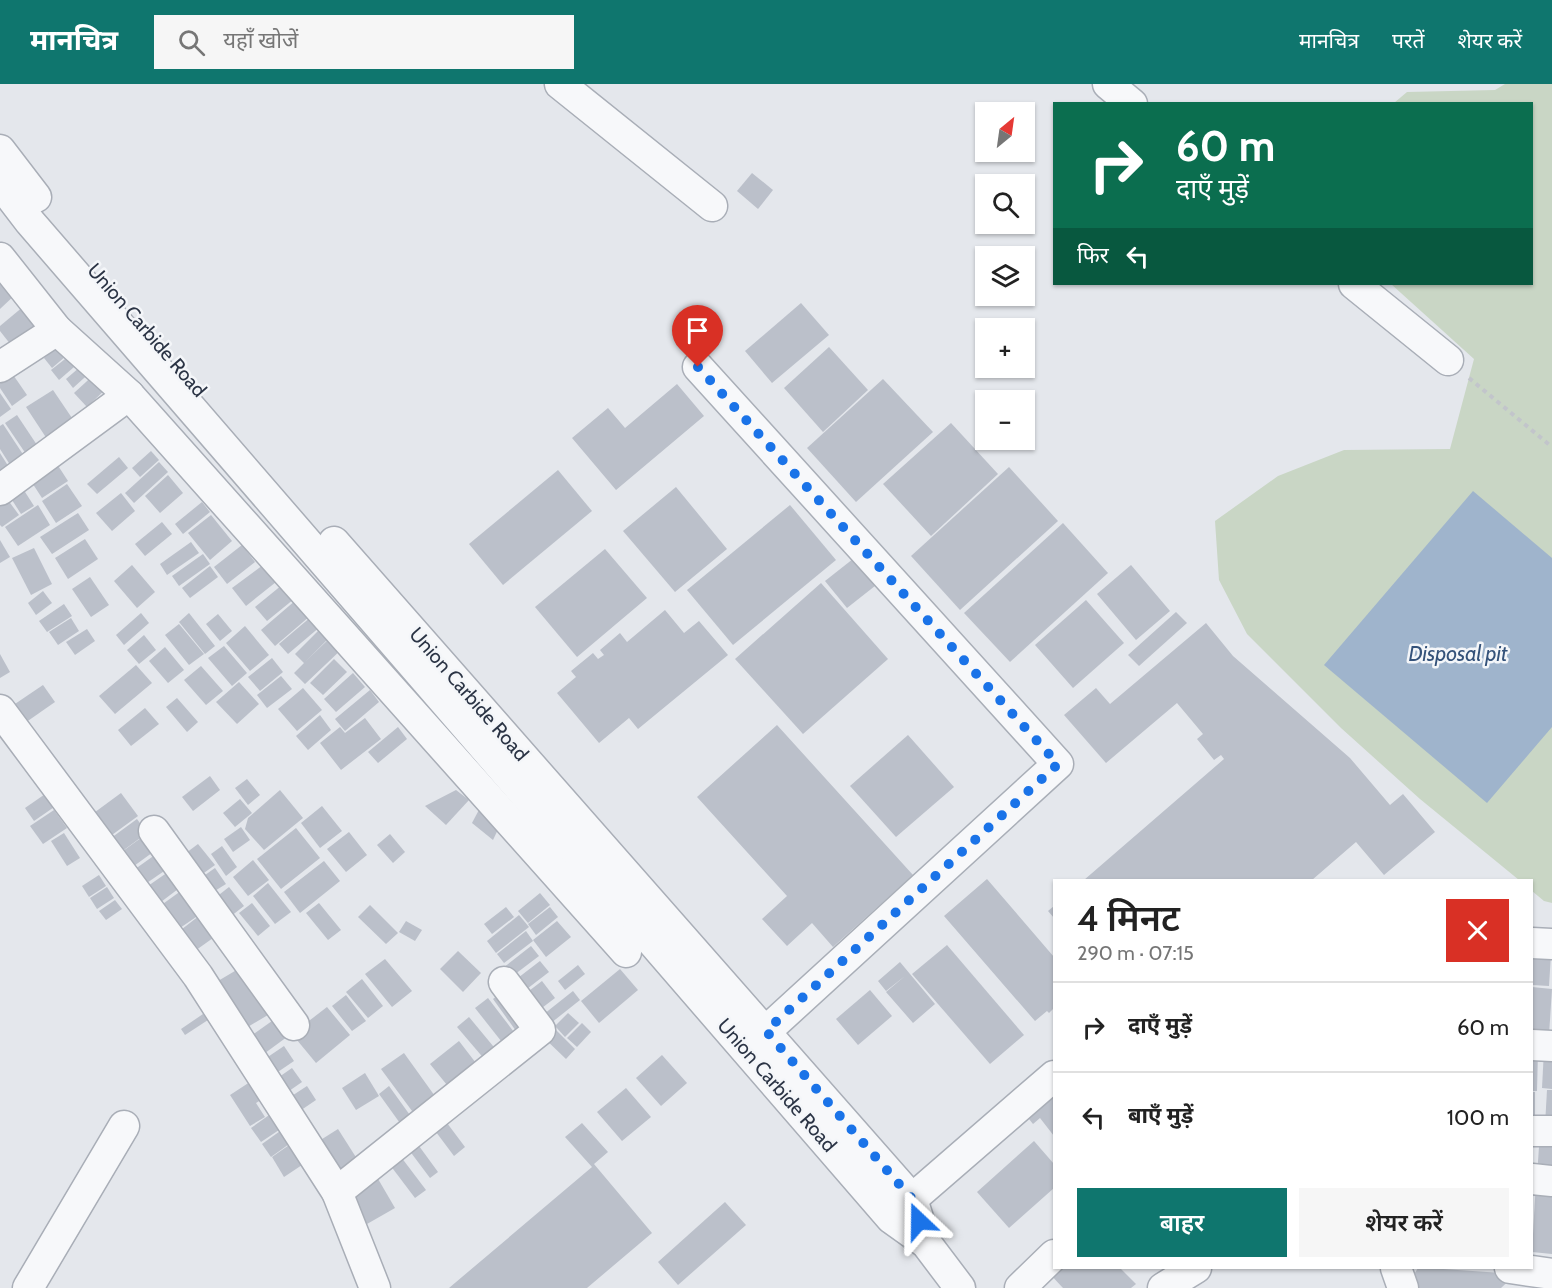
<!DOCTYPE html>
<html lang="hi">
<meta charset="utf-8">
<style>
body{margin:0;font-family:Cabin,"Noto Sans Devanagari",sans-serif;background:#f6f6f6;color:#222;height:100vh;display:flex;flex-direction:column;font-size:22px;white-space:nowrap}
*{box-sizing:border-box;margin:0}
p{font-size:20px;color:#767676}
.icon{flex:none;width:33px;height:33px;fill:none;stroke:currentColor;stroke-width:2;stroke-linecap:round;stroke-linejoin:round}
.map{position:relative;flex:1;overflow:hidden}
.panel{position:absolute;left:1053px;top:795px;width:480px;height:390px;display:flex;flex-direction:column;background:#fff;border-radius:0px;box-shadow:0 2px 4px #0004}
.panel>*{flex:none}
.banner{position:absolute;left:1053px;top:18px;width:480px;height:183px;border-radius:0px;box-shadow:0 2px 4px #0004;background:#0b6e4f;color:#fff;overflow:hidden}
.needle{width:39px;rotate:29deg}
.tools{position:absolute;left:975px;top:18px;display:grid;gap:12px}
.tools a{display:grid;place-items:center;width:60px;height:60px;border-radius:0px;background:#fff;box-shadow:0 2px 4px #0004;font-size:30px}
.pin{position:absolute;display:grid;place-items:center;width:51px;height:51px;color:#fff;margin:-62px -26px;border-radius:50% 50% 50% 0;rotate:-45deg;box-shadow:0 0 6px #0007}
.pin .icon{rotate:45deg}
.me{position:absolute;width:66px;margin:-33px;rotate:337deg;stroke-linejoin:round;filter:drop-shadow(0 0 4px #0008)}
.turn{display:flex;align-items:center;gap:21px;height:126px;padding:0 24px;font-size:27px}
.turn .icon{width:78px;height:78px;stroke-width:2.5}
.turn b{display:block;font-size:42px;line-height:51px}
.then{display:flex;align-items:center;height:57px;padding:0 24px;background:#0003;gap:12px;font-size:22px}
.round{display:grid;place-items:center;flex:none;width:63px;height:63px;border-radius:0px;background:#f6f6f6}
.overview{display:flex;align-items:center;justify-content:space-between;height:102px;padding:0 24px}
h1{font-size:36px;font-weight:600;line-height:45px}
.button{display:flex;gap:12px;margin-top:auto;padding:12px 24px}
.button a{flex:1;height:69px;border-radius:0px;background:#0f766e;color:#fff;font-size:24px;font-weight:600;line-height:69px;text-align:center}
.button a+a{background:#f6f6f6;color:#222}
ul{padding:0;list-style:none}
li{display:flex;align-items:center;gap:18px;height:90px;padding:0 24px;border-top:2px solid #e0e0e0}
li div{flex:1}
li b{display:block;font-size:22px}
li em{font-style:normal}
header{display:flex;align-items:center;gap:36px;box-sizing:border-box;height:84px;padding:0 30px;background:#0f766e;color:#fff}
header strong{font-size:28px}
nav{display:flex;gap:33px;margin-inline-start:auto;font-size:21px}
.search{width:420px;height:54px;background:#f6f6f6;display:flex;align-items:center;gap:15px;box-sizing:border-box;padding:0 21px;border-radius:0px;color:#767676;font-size:22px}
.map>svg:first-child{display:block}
</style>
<header>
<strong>मानचित्र</strong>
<div class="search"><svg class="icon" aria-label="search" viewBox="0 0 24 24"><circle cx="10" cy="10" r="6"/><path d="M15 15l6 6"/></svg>यहाँ खोजें</div>
<nav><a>मानचित्र</a><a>परतें</a><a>शेयर करें</a></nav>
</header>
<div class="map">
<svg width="1552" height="1204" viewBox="0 0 1552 1204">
<rect width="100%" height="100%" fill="#e4e7ec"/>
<!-- green -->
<polygon fill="#c9d6c5" points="1505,0 1552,0 1552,819 1544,817 1532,807 1532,796 1519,796 1420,715 1341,644 1247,550 1219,496 1215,437 1278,392 1344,366 1450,365 1474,275 1391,200 1532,200 1532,20 1394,19 1407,8 1495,6"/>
<!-- water -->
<polygon fill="#9fb4cc" points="1473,407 1552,474 1552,643 1487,719 1324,581"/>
<!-- building -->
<g fill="#bbc0ca">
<polygon points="752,89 773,106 758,125 737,107"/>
<polygon points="0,193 17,209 0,225"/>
<polygon points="801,219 829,251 772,299 745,267"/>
<polygon points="24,222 38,240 11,261 0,247 0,242"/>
<polygon points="65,257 73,266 52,284 44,274"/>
<polygon points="829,263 868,306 823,348 784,304"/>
<polygon points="74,268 81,277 59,296 51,286"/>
<polygon points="87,277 94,285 73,304 66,295"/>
<polygon points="7,282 27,311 12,322 0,304 0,287"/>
<polygon points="98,287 111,300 87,323 74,309"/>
<polygon points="883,295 933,348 856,418 807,364"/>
<polygon points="677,300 704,332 616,406 572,354 608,324 625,344"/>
<polygon points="53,306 74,337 47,355 26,323"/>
<polygon points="0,309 11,325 0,333"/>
<polygon points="17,331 39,364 28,373 5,339"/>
<polygon points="951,339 998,390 931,452 883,400"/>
<polygon points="3,340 28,378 14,387 0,365 0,342"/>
<polygon points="151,367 159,376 140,393 132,384"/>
<polygon points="0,369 12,388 0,395"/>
<polygon points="119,373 128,384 97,410 87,400"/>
<polygon points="53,374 68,397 42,414 27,391"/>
<polygon points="159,378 168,388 134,419 125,409"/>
<polygon points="1009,383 1058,437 960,526 911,472"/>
<polygon points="558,386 592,427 503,501 469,460"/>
<polygon points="168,391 183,409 160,429 145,412"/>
<polygon points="18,397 34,422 21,430 5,405"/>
<polygon points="67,400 82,422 56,439 42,417"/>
<polygon points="676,403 727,465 675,508 623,447"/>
<polygon points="2,408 19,431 2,443 0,441 0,409"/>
<polygon points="121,409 135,427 112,447 96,429"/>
<polygon points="202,418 210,428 183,450 175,440"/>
<polygon points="38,421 50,441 18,462 5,443"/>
<polygon points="790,421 836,476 733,561 687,506"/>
<polygon points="78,429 89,446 52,470 40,453"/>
<polygon points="211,431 232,457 210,476 188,449"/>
<polygon points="162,438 172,450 145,472 135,460"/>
<polygon points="1063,439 1108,489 1010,578 964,529"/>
<polygon points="85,455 98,475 68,495 55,474"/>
<polygon points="0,456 10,473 0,479"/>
<polygon points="191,458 199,469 167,491 160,480"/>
<polygon points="242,461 255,478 227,500 214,483"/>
<polygon points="34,464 52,500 31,511 12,474"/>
<polygon points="605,465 647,514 577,573 535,523"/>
<polygon points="203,470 210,480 179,502 172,492"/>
<polygon points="858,471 880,498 847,524 825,497"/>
<polygon points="132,481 155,508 137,524 114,497"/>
<polygon points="263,481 276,498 246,522 232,504"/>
<polygon points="1131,481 1170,527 1136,556 1097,510"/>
<polygon points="210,482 218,493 190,514 182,504"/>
<polygon points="90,493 109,521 91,533 72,505"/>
<polygon points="821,499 888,575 803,650 735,575"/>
<polygon points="282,501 294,515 267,537 255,523"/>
<polygon points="43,507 52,519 36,531 28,519"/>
<polygon points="296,516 310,532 275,562 261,546"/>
<polygon points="1086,516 1124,559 1073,604 1035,561"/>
<polygon points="64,520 72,532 47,548 39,537"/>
<polygon points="665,526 684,549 699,537 728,571 638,645 629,634 599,659 557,609 576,593 571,587 593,569 598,575 604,571 600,566 620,549 627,558"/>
<polygon points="1176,528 1187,539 1139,582 1128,571"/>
<polygon points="141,529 149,539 124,561 116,551"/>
<polygon points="189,529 215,562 205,570 179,538"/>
<polygon points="218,530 232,547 220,557 206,540"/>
<polygon points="312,532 321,542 288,570 279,560"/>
<polygon points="71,534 79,547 58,561 49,548"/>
<polygon points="1206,539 1233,572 1350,674 1390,721 1403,710 1435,748 1384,791 1356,758 1312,796 1084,796 1224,675 1221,671 1214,676 1197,655 1203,650 1177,619 1106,679 1064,631 1096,604 1110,620"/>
<polygon points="179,540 204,570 189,581 165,551"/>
<polygon points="245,542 269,571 250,587 226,559"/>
<polygon points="323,542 332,551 306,577 333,551 344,563 305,600 294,589 304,579 295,570"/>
<polygon points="87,545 95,557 75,571 66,558"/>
<polygon points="144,551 156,566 139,580 127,566"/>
<polygon points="224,562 247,589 232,602 208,574"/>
<polygon points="165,563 184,586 168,599 149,577"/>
<polygon points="0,570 10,588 0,594"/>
<polygon points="272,574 283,588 260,607 248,593"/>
<polygon points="334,575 347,588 323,611 310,599"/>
<polygon points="136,581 152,599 115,630 99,612"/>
<polygon points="201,582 223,607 206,621 184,596"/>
<polygon points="353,589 365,603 336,628 324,615"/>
<polygon points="281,592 292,605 267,624 257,611"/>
<polygon points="239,598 259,620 237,640 216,618"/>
<polygon points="43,601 55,618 22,641 9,624"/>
<polygon points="303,604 322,626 297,647 278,625"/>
<polygon points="370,606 379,618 345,647 335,635"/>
<polygon points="177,614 198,638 187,648 166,623"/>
<polygon points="145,624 159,640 131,662 118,646"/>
<polygon points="320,631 331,646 308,666 296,652"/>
<polygon points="365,634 381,655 341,686 320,659 340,643 345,649"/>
<polygon points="777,641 913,791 833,863 812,839 787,862 762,835 787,812 697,713"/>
<polygon points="398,643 407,655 378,679 368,668"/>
<polygon points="908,651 954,703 896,753 850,702"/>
<polygon points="210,692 220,706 193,727 182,713"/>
<polygon points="247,695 260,711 248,721 235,704"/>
<polygon points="51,706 60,719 34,737 25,724"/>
<polygon points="280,706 303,734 264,766 245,745 248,734"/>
<polygon points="456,706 469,716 446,741 425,722"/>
<polygon points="121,709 138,732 105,756 87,734"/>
<polygon points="240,715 252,729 235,743 223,729"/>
<polygon points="322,722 342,747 320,764 301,739"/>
<polygon points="481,722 501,739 493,756 472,739"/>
<polygon points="54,726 67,744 43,760 30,742"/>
<polygon points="137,735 147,749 117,771 107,757"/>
<polygon points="241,743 250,756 233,768 224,755"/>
<polygon points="296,744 320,774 281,805 257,775"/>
<polygon points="349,748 367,771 346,788 327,765"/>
<polygon points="64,749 80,774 67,782 51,757"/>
<polygon points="390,750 405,768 393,779 377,761"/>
<polygon points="145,751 156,766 127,787 116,772"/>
<polygon points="198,760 215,781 194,796 178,775"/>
<polygon points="222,762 237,783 226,792 211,770"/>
<polygon points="159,768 170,783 141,803 131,788"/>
<polygon points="253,776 269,796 248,812 233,793"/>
<polygon points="324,777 340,797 300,829 284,808"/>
<polygon points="215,784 226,800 205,813 195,798"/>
<polygon points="171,786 182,802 157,821 145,804"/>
<polygon points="99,791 106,802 89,813 82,802"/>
<polygon points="987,795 1054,873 1054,924 1049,929 1047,927 1035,937 944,832"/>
<polygon points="268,799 291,828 275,840 253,812"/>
<polygon points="107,803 114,814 97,825 90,814"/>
<polygon points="229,803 244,822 226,836 210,818"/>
<polygon points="185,804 202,829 177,846 160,822"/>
<polygon points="540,809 550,821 528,839 518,827"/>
<polygon points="115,816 122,825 106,836 99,827"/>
<polygon points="252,819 270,842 258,852 239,829"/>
<polygon points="319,819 341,846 328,856 306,829"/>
<polygon points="370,821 398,849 386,860 358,833"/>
<polygon points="1054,822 1054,834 1048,827"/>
<polygon points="506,823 514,833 492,850 484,840"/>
<polygon points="550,823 558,833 536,851 528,840"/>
<polygon points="204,828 220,849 192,869 177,849"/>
<polygon points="519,831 529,843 496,869 487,857"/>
<polygon points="406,837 422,846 415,857 399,848"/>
<polygon points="557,837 571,853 546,873 533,856"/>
<polygon points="526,847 533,857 504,879 497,870"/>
<polygon points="947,861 1024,951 990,980 912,890"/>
<polygon points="531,862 539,872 506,897 498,888"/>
<polygon points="458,867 481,889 463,908 440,885"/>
<polygon points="1532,869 1551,870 1549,902 1532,901"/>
<polygon points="385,875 412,907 392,923 365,890"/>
<polygon points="540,877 549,888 519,911 510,900"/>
<polygon points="900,878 935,920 913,939 886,908 905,892 886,907 878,897"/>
<polygon points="245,881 273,928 246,944 218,897"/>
<polygon points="578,881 585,890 565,906 558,897"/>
<polygon points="620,885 638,906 599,939 581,917"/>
<polygon points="362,895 383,922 368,934 346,908"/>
<polygon points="542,897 555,914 534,930 521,913"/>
<polygon points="1532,903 1552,905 1549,951 1532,950"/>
<polygon points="507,904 531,936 516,947 493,915"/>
<polygon points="870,906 892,932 858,961 836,935"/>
<polygon points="573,907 580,916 551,939 544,930"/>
<polygon points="346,911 366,937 352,947 332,922"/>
<polygon points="488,914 517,952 505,962 475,924"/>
<polygon points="327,923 350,951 316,979 292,950"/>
<polygon points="568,929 579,939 565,953 555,942"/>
<polygon points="203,930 208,936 185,951 181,945"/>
<polygon points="279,932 291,950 261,972 248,954"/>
<polygon points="469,933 498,968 486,977 457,943"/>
<polygon points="582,939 591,948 577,963 567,954"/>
<polygon points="551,941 575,965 566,975 541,951"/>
<polygon points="459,957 479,983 451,1006 430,980"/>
<polygon points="284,962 294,977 266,996 256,981"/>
<polygon points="1544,966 1552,967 1552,1005 1542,1004"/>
<polygon points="1532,968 1538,968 1537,1007 1532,1007"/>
<polygon points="404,969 437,1015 415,1031 381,985"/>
<polygon points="662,971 687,999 661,1022 636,994"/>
<polygon points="292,984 302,998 279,1014 269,1000"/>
<polygon points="365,989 379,1012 356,1026 342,1004"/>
<polygon points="253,996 264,1014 256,1019 265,1033 250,1042 230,1011"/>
<polygon points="307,1002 316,1016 291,1033 281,1019"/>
<polygon points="389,1002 412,1034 402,1042 379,1010"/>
<polygon points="626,1004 651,1033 622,1057 597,1028"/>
<polygon points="1054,1006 1054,1052 1040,1034 1033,1040 1025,1030"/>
<polygon points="1547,1006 1552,1006 1552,1041 1545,1041"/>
<rect x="1532" y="1008" width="3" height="36"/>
<polygon points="272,1029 282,1044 261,1058 251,1044"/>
<polygon points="441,1031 465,1063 454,1072 430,1040"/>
<polygon points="582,1039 608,1068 594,1080 652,1149 587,1204 449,1204 592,1083 565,1053"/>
<polygon points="283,1045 292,1058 271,1073 262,1060"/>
<polygon points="338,1045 359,1078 340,1090 319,1057"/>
<polygon points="1540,1048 1552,1049 1552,1093 1537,1092"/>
<polygon points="411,1051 438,1088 430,1094 403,1058"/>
<polygon points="1034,1057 1054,1080 1054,1104 1009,1144 977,1108"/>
<polygon points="292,1059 305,1079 284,1093 272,1073"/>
<polygon points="398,1069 426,1106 415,1114 387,1077"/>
<polygon points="374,1088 395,1124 367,1140 346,1104"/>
<polygon points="1536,1097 1552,1098 1552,1170 1532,1168"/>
<polygon points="725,1118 746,1141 678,1201 658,1178"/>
<polygon points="1055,1184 1120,1184 1136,1200 1131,1204 1063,1204 1049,1189"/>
<polygon points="1418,1184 1429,1184 1516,1190 1501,1204 1411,1204 1408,1200"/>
</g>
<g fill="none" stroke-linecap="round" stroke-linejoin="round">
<!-- minor casing -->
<g stroke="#a9aeb7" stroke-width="33">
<g id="minor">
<polyline points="560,0 712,122"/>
<polyline points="1108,0 1132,20"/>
<polyline points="0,66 36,113"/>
<polyline points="0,99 30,138 891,1134 926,1159 960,1204"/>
<polyline points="0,174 57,246 129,311 626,868"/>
<polyline points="1354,200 1448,276"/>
<polyline points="0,283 57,246"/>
<polyline points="698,283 1058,680 753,959"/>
<polyline points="0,406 129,311"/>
<polyline points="334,458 912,1115 926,1159"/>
<polyline points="0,626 198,892 337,1108 375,1204"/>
<polyline points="154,747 294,941"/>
<polyline points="1532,859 1552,860"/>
<polyline points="1532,961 1552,962"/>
<polyline points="1532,1047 1552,1047"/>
<polyline points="1532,1095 1552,1097"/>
<polyline points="337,1108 540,946 504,898"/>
<polyline points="897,1128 1054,992"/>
<polyline points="1396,1184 1403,1204"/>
<polyline points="1510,1184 1552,1190"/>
<polyline points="28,1204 124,1042"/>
<polyline points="1020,1204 1054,1171"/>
<polyline points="1163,1204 1196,1184"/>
</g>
</g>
<!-- path -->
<polyline stroke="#c2c5cb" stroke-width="4" stroke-dasharray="4.5 4.5" stroke-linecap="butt" points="1469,294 1552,363"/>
<!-- minor -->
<use href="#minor" stroke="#f7f8fa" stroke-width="30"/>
</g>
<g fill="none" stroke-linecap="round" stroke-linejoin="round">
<!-- route -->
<polyline stroke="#1a73e8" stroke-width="10" stroke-dasharray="0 18" points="698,283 1058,680 766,947 912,1115 919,1137"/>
</g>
<g text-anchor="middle" stroke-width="5" stroke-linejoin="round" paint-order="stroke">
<!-- street labels -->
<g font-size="20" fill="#2b3445" stroke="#f4f6f9">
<text transform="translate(147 246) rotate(49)" y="7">Union Carbide Road</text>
<text transform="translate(469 610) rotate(49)" y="7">Union Carbide Road</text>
<text transform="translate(777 1001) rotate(49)" y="7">Union Carbide Road</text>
</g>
<!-- water labels -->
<g font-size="21" font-style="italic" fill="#34527a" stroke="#f4f6f9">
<text x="1458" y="577">Disposal pit</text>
</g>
</g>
</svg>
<div class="tools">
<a><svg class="needle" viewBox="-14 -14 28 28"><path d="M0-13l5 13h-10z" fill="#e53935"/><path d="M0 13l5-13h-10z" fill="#767676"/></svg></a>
<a><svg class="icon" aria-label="search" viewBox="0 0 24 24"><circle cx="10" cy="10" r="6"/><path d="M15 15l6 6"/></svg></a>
<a><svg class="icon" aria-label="layers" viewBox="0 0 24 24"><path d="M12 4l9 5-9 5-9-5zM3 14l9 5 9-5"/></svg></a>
<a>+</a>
<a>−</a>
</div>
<div class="pin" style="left:698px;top:283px;background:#d93025"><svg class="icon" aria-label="arrive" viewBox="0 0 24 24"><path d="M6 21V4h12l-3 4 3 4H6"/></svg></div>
<svg class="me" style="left:919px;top:1137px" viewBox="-20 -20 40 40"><path d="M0-17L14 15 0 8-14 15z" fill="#1a73e8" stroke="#fff" stroke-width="4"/></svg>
<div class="banner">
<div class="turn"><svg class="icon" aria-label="right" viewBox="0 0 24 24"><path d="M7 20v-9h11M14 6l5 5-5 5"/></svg><div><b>60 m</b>दाएँ मुड़ें</div></div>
<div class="then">फिर<svg class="icon" aria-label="left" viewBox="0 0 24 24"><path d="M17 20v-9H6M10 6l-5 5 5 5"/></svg></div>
</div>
<section class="panel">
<div class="overview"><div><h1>4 मिनट</h1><p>290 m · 07:15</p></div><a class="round" style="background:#d93025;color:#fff"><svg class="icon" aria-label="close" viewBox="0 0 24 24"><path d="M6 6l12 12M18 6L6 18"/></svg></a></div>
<ul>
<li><svg class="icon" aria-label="right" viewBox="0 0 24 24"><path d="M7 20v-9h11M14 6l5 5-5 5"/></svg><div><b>दाएँ मुड़ें</b></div><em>60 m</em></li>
<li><svg class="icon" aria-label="left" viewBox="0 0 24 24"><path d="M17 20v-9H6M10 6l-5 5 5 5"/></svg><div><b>बाएँ मुड़ें</b></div><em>100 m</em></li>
</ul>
<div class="button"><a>बाहर</a><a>शेयर करें</a></div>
</section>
</div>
